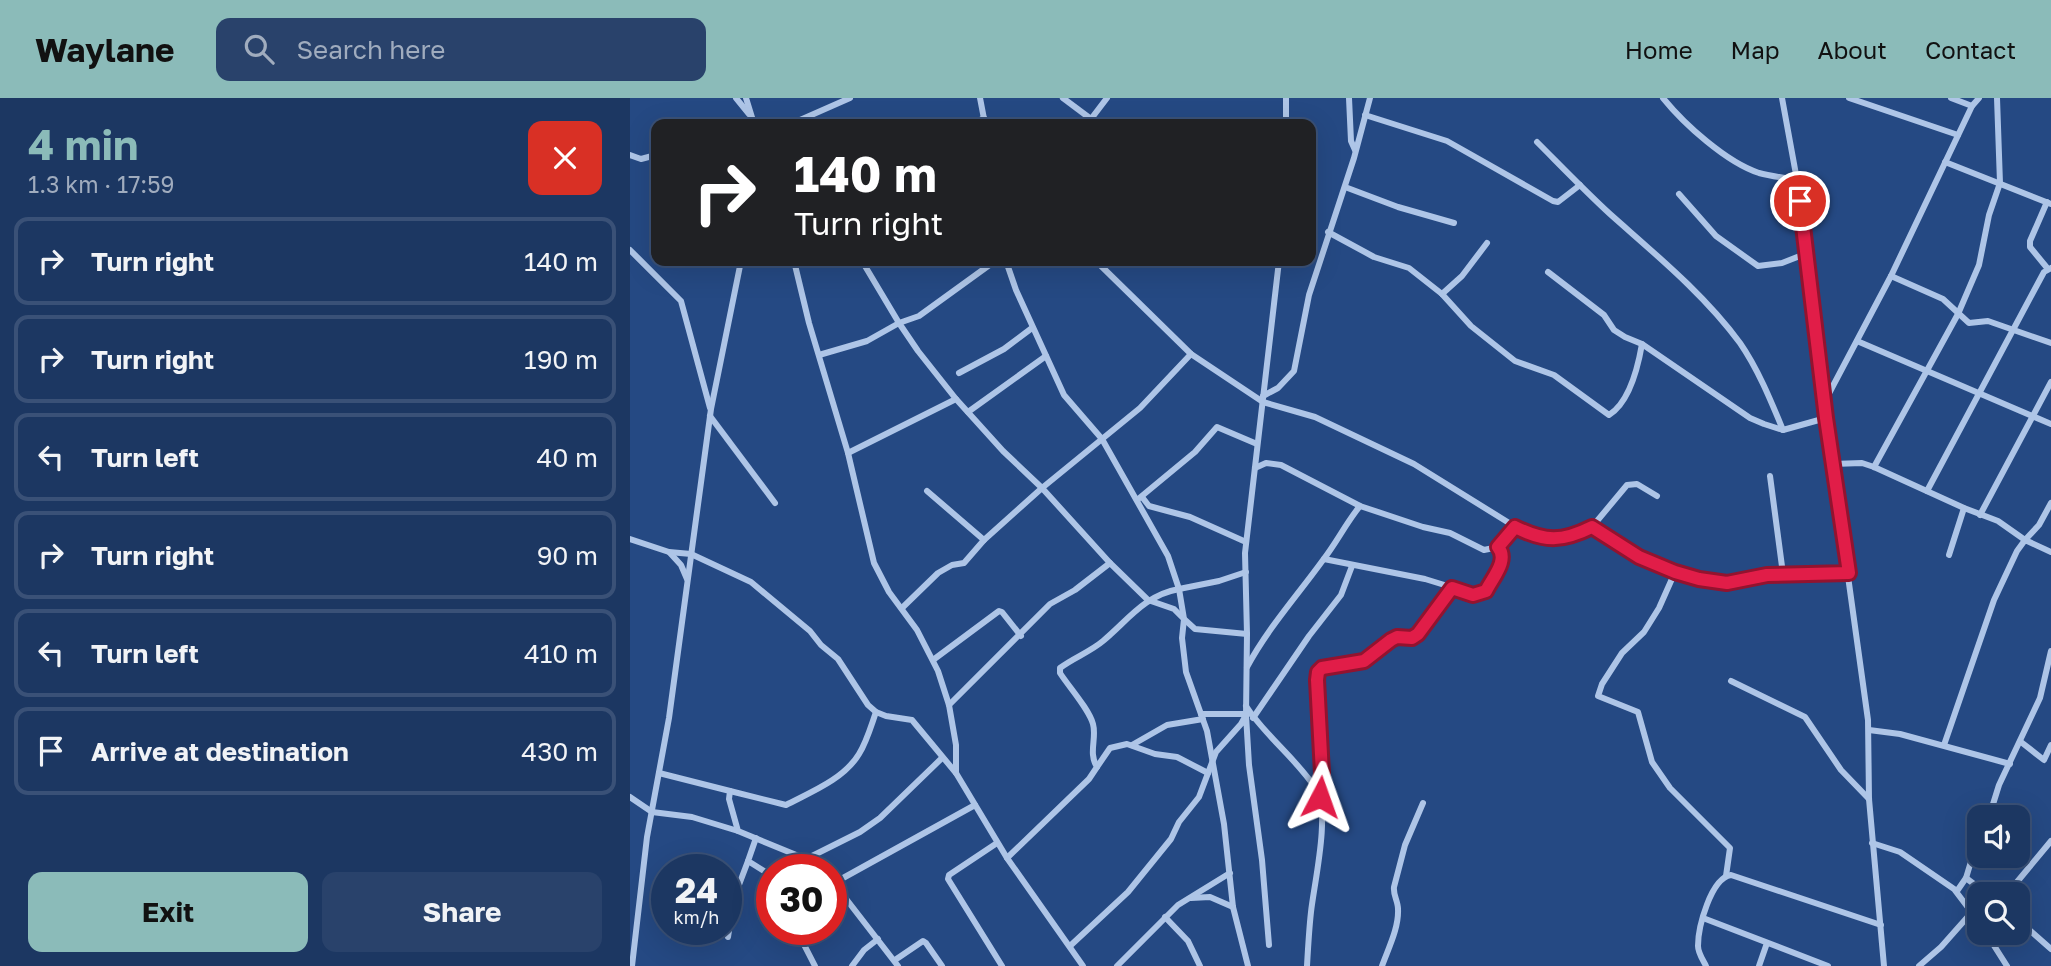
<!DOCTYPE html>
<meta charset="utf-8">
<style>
body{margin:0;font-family:"Golos Text",sans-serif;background:#29426b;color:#f1f3f6;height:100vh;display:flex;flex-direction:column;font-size:26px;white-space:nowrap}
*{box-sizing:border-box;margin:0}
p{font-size:23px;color:#a0acbe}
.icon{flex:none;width:38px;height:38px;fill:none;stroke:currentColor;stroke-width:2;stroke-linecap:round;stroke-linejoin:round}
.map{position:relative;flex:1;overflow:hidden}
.details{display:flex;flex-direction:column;background:#1c3762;width:630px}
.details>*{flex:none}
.top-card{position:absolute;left:21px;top:21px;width:665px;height:147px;border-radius:14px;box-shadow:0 7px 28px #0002,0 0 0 2px #3a5177;background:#202124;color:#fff;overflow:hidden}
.fabs{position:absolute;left:1337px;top:707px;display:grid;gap:14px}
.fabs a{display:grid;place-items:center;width:63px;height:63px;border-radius:14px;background:#1c3762;box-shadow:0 7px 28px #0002,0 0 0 2px #3a5177;font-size:35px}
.speed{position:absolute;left:21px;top:756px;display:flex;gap:14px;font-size:35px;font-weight:700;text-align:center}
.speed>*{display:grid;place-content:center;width:91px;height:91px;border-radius:50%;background:#1c3762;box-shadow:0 7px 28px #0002,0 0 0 2px #3a5177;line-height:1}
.speed small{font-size:18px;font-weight:400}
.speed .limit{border:10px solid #d22;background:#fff;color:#111}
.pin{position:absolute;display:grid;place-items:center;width:60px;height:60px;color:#fff;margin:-30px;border:4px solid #fff;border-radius:50%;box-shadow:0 2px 7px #0007}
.me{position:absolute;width:77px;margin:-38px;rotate:4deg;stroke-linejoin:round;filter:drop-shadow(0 0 5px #0008)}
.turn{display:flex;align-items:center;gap:24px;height:147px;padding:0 28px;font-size:32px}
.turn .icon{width:91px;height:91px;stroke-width:2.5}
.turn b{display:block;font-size:49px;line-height:60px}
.round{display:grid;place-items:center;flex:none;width:74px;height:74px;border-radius:14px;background:#29426b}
.summary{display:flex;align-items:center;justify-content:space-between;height:119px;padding:0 28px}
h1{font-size:42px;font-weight:700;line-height:52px;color:#8bbbb9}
.action{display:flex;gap:14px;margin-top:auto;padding:14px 28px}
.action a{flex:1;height:80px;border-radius:14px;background:#8bbbb9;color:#111;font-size:28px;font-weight:700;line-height:80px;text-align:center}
.action a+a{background:#29426b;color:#f1f3f6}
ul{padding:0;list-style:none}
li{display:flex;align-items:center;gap:21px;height:88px;margin:0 14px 10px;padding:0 14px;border:4px solid #3a5177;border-radius:14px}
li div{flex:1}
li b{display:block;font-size:26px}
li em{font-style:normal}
header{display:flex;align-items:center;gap:42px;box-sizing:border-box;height:98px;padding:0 35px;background:#8bbbb9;color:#111}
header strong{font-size:33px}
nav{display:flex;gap:38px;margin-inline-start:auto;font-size:24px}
.search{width:490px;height:63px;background:#29426b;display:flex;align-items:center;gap:18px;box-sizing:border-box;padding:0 24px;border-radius:14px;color:#a0acbe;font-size:26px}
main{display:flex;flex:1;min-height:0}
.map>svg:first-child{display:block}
</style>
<header>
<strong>Waylane</strong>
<div class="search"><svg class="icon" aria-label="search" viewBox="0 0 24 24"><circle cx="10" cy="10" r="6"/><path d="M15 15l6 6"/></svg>Search here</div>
<nav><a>Home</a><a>Map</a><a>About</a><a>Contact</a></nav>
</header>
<main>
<section class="details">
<div class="summary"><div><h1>4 min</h1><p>1.3 km · 17:59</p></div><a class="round" style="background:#d93025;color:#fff"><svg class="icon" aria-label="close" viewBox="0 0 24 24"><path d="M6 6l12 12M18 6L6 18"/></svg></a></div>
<ul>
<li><svg class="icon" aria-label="right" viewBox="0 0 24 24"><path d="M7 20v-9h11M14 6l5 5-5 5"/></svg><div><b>Turn right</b></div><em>140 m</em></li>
<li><svg class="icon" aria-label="right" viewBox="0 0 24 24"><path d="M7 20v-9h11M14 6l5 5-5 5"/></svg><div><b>Turn right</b></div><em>190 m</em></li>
<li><svg class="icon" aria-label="left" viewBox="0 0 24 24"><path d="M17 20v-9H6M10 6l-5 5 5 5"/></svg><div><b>Turn left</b></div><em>40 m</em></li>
<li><svg class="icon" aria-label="right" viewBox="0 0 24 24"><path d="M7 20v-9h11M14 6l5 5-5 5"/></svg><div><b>Turn right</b></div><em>90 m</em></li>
<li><svg class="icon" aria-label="left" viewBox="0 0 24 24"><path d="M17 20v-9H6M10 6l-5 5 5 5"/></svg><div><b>Turn left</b></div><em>410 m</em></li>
<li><svg class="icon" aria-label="arrive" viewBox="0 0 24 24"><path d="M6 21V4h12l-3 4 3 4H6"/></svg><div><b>Arrive at destination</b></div><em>430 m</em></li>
</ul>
<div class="action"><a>Exit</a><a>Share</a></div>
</section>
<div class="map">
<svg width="1421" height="868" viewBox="0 0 1421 868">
<rect width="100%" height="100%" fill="#254983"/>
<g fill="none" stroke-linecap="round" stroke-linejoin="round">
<!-- minor -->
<g stroke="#aec5e7" stroke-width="6">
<polyline points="106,0 119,16"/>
<polyline points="116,0 124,26"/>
<polyline points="350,0 355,26"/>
<polyline points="433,0 461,21"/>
<polyline points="656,0 656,26"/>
<polyline points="719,0 721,43 725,52"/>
<path d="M1033,0C1054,26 1096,64 1129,75C1141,78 1155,80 1167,82"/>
<polyline points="1152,0 1167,82 1196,320 1238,622 1239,701 1254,868"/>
<polyline points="1219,0 1328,37"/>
<polyline points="1321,0 1342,8"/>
<polyline points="735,17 817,43 923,103 928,104 950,87"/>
<polyline points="161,26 220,0"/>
<polyline points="343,26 354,20"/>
<polyline points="468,26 461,21 477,0"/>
<path d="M907,44C931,68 955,93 980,116C1025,156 1074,196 1110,245C1128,271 1141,303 1153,332"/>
<polyline points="0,57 11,61 26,57"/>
<polyline points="1315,64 1421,106"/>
<polyline points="715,89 768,109 824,125"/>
<polyline points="1049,96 1086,138 1128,168 1152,165 1175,156"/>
<polyline points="1417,104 1400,143 1400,149 1418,171"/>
<path d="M698,134L744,159L779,170L812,196L841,228L885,263L924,277L979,317C1000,304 1008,269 1012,246"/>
<polyline points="0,152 51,203 80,310"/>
<polyline points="164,163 179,225 218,355 244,465 259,494 287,532 308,573 319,607 326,647 326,675 377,760 453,868"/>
<polyline points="232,163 269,225 289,218 365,163"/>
<polyline points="376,163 386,192 434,297 472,341 538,458 549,491 589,483 616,474"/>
<polyline points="466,163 561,256 633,304 685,319 784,366 892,433 917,441 929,441 946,437 962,429 997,387 1007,386 1027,398"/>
<polyline points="918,174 974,217 984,232 995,239 1012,246 1120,320 1134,326 1153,332 1196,320"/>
<polyline points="1261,178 1313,201 1339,225 1358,223 1421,245"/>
<polyline points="812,196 832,178 857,145"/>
<polyline points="1227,243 1421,326"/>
<polyline points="561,256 510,310 412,390 480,465 518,502 544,511 554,521 552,540 556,574 577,633 594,726 603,809 618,868"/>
<polyline points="189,257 237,243 269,225 288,253 326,301"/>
<polyline points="329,275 374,251 402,230"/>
<polyline points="633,298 648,290 664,273 679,197 724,60 740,0"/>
<polyline points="1195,303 1261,178 1342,8 1349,0"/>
<polyline points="338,314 416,258"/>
<polyline points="80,318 145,405"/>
<polyline points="218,355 326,301 373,353 412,390 354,442 334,465 322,467 308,475 272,510"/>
<polyline points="1203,366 1232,365 1244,369 1334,410 1368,423 1395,442 1409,427 1421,405"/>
<polyline points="1244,369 1328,216 1349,167 1359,117 1370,85 1367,0"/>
<polyline points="625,370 636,365 651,367 730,408 793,429 820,435 854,452 868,449 885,429"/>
<polyline points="1140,378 1153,476"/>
<polyline points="297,393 354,442"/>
<polyline points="1297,393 1414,174 1421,170"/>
<polyline points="512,399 519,408 560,419 616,444"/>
<polyline points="507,402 565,354 587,329 627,346"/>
<polyline points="1350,417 1421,284"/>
<path d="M962,429C1004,456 1045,481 1095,485C1107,486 1120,479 1132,478C1161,475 1190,475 1219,475"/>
<polyline points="0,441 39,454 61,456 121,484 180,533 191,547 208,561 238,607 246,614 256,618 282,622 326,675"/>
<polyline points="40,455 51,467 57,481"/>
<polyline points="1319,457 1334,410"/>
<path d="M694,461L795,481L847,497C856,494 873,469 873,459C874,454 871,452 868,449"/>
<polyline points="1045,474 1029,510 1014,534 992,555 972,586 968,598 1008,614 1022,664 1040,690 1100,750 1096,778"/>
<polyline points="303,562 369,513 372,514 391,538"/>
<path d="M617,569C638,530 667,498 693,462C707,444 716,425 730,408"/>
<polyline points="1101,583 1175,619 1211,672 1239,701"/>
<polyline points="319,607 420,506 445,492 480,465"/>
<path d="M616,608C635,638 666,660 686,691C701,714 684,786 681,814C679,832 678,850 677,868"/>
<polyline points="571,616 618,616"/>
<polyline points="616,617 617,536 615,455 649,163"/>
<polyline points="623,620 679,538 711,497 722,468"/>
<polyline points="1239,632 1270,636 1380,666"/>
<polyline points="1391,644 1414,662 1421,647"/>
<polyline points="502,647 537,627 573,621"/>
<polyline points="1314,647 1364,502 1387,453 1395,442 1421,454"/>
<polyline points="467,669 480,650 497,646 525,656 547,659 578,675"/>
<polyline points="29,675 100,693 99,701 108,733 176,761 230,734 250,720 312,660"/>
<path d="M100,693L156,707C181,694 214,681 229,656C237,643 241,628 246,614"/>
<polyline points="0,699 22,714 62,719 108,733"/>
<path d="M690,699L693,675L687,582C687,565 715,568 729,564C743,560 752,543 766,539C775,537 780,541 788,536L822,490"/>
<polyline points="1359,719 1369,687 1410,600 1421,553"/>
<polyline points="126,740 118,763 142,778"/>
<polyline points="367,745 319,777 318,781 372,868"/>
<polyline points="1242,745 1270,754 1324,791 1349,824"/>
<path d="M377,760L459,681L467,669C458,655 467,640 463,626C459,611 439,589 430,575V570C443,560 460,554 473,543C498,522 515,497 549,491L554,521L565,531L617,536"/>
<polyline points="176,761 189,772"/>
<polyline points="1336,780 1357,796"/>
<polyline points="203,784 268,868"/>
<polyline points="204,785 345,707"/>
<polyline points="1327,793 1336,780 1349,737"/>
<polyline points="1377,796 1421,743"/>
<polyline points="561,800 580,799 603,809"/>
<polyline points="535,819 558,843 570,868"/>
<polyline points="1073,820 1198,868"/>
<polyline points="1388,822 1421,851"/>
<polyline points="166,831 185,868"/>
<polyline points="1356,835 1377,868"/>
<polyline points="98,839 104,800 118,763"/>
<polyline points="440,848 498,794 541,741 549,724 569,699 586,654 611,626 616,617 619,667 632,762 639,847"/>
<polyline points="265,862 293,843 296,845 312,868"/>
<polyline points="2,868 17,739 39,620 81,311 111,163"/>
<polyline points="222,868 234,852 248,841"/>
<polyline points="487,868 548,807 600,775"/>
<path d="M752,868C758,851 769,830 768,811C768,803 763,797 764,789L775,747L793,705"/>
<path d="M1076,868C1073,862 1068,855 1068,848C1068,829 1081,780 1101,777L1251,827"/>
<polyline points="1129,868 1137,845"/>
<polyline points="1289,868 1311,849 1342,814"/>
</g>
</g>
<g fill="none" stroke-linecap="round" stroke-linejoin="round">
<!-- route casing -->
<g stroke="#92132f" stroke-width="18">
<path id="route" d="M690,699L692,675L687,582L688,574L692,570L734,563L761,542L767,539L782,540L788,536L822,490L843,497L856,493C863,479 879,462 868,449L885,429C915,444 932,444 962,429L1009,459L1045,474L1069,481L1097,485L1137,477L1219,475L1196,320L1170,103"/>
</g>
<!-- route -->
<use href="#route" stroke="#e11d48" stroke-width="12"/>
</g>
</svg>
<div class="fabs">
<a><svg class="icon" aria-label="sound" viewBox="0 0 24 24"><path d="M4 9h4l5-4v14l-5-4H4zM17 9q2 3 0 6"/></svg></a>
<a><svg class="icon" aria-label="search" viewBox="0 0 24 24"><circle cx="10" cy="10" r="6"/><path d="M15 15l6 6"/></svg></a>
</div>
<div class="speed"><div>24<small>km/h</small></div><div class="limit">30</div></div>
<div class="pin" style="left:1170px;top:103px;background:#d93025"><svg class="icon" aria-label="arrive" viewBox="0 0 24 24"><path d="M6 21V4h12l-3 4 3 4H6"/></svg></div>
<svg class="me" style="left:690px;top:699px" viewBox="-20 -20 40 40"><path d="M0-17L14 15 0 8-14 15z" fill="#e11d48" stroke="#fff" stroke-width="4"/></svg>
<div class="top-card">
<div class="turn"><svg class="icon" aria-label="right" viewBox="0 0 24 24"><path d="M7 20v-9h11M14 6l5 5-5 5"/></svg><div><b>140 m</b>Turn right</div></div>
</div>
</div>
</main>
